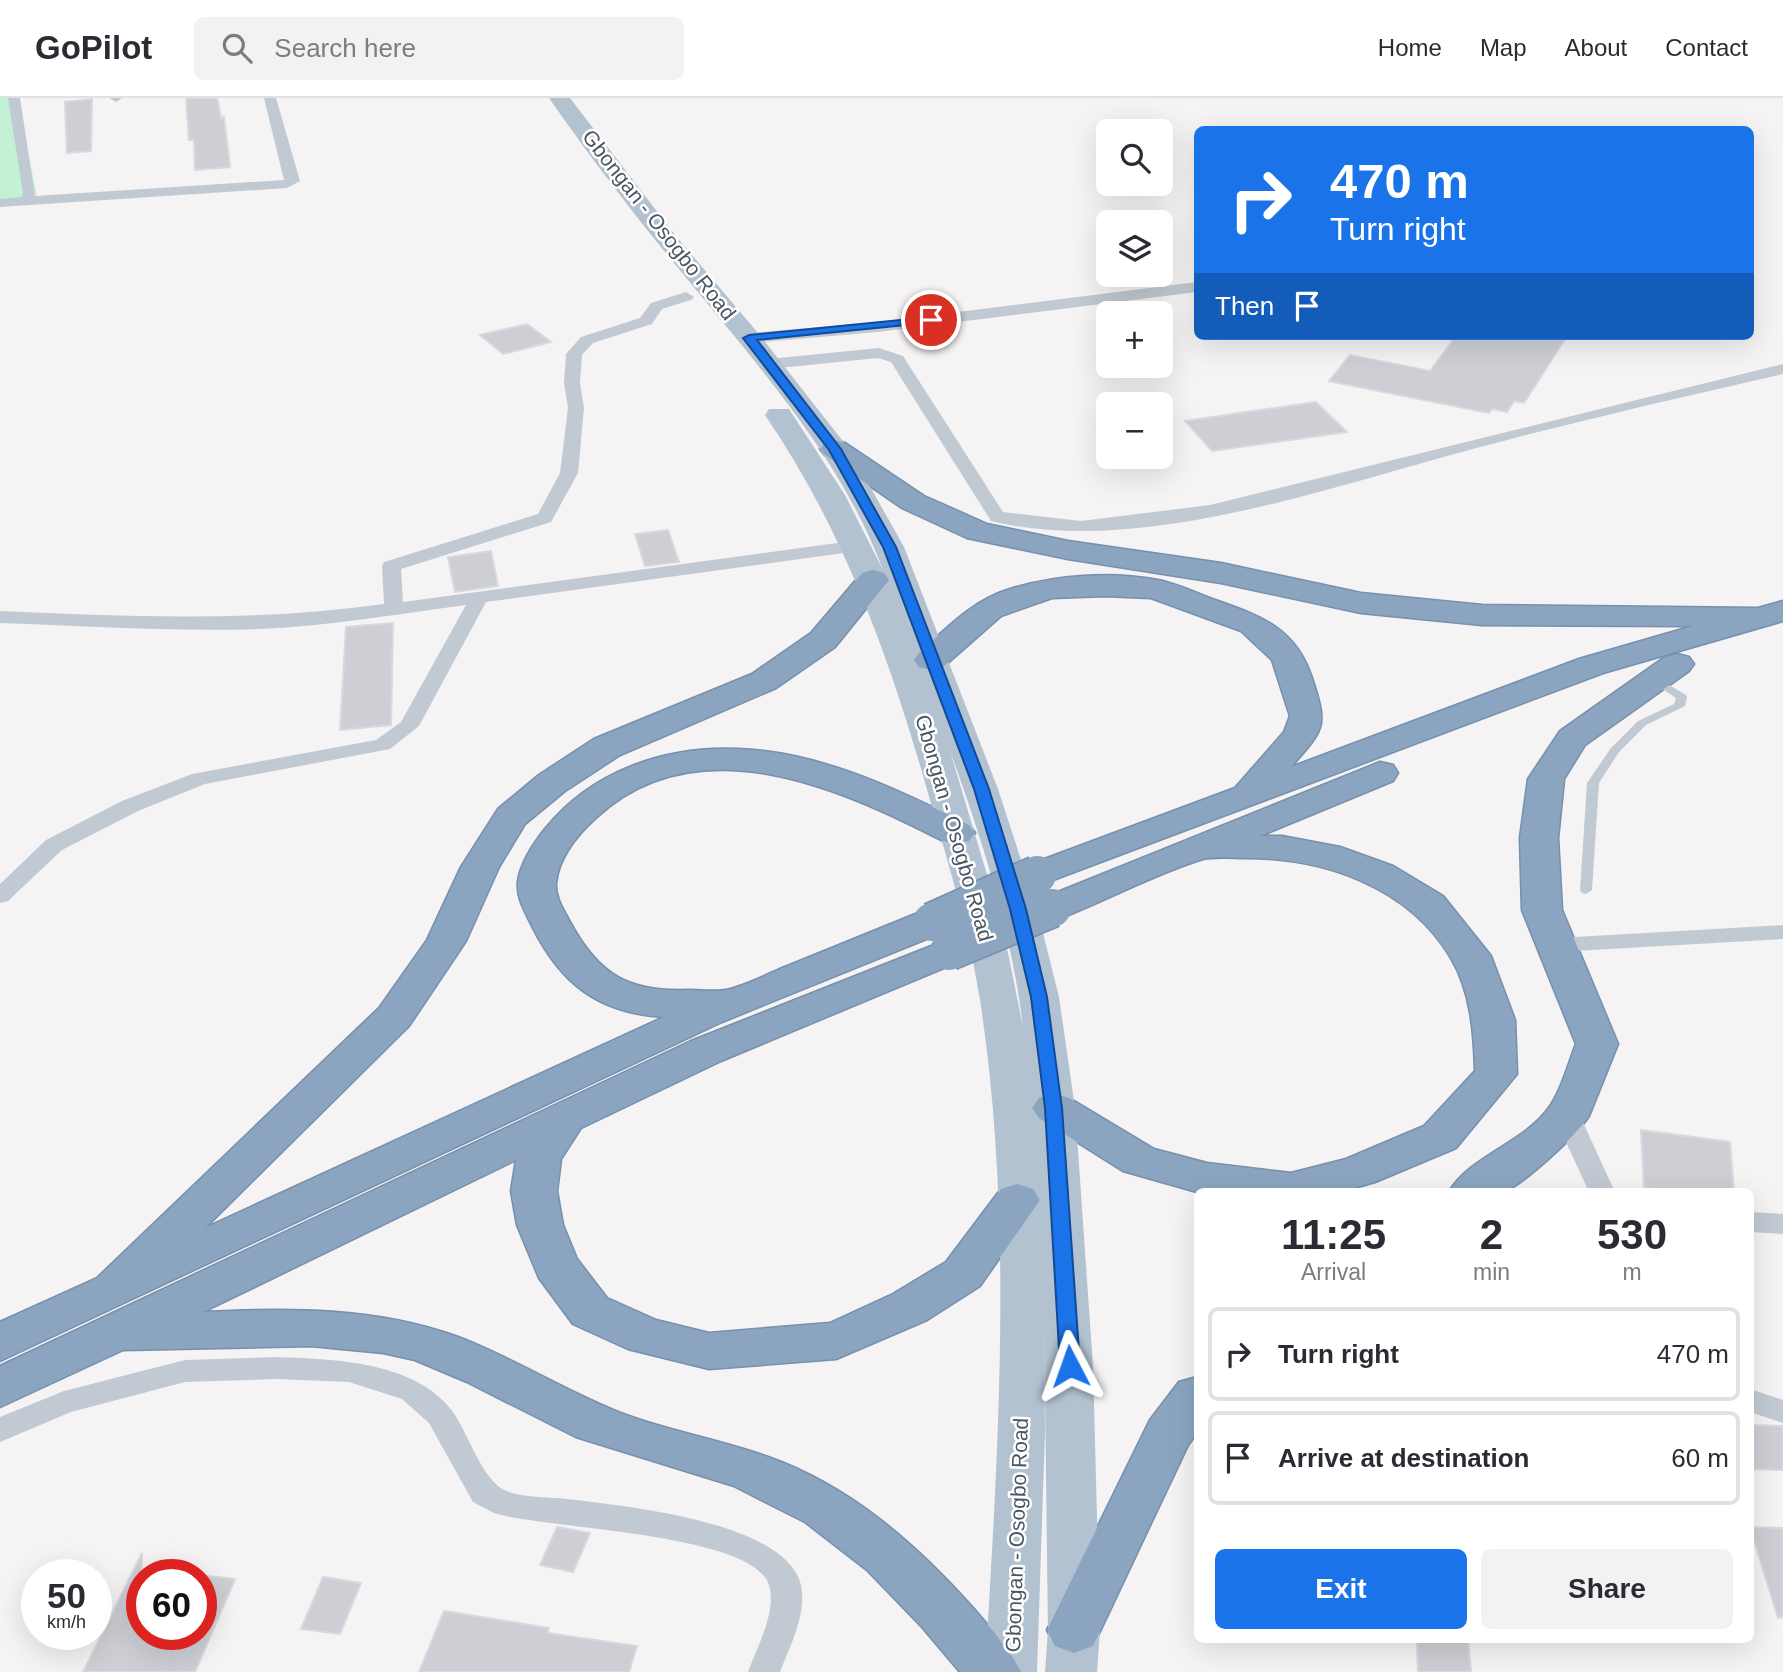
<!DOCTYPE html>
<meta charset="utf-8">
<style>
body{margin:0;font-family:Arial,sans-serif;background:#f2f2f3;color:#2b2b33;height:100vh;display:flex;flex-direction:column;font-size:26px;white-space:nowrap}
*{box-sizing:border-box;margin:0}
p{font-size:23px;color:#7c7c81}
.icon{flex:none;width:38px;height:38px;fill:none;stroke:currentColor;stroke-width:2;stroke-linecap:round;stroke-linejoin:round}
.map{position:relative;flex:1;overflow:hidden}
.details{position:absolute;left:1194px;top:1090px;width:560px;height:455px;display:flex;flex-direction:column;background:#fff;border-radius:10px;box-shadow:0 7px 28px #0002}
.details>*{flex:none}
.hud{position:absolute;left:1194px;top:28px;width:560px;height:214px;border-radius:10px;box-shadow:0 7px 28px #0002;background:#1a73e8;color:#fff;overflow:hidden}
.buttons{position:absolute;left:1096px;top:21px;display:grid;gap:14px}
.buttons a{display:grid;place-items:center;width:77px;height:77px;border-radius:10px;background:#fff;box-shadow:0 7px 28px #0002;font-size:35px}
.speed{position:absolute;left:21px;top:1461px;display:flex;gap:14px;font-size:35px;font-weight:700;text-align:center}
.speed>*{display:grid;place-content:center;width:91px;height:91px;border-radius:50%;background:#fff;box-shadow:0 7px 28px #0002;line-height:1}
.speed small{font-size:18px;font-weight:400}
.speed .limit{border:10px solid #d22;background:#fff;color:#111}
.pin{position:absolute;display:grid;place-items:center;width:60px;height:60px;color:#fff;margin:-30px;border:4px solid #fff;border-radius:50%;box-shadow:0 2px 7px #0007}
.me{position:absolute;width:77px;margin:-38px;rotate:356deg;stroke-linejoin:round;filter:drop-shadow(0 0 5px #0008)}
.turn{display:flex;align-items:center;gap:24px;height:147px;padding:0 21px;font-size:32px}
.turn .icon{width:91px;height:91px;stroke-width:2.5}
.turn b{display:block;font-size:49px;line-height:60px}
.then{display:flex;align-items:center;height:66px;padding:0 21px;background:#0003;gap:14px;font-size:26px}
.eta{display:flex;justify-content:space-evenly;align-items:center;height:119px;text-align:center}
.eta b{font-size:42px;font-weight:800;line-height:49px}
.primary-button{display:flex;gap:14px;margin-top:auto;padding:14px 21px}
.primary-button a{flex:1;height:80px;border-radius:10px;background:#1a73e8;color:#fff;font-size:28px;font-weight:800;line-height:80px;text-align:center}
.primary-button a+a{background:#f2f2f3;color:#2b2b33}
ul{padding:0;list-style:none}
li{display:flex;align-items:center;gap:21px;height:94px;margin:0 14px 10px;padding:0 7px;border:4px solid #e1e1e2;border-radius:10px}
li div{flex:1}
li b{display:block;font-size:26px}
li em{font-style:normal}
header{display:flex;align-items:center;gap:42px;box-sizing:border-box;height:98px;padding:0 35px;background:#fff;border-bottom:2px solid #e1e1e2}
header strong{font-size:33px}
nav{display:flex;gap:38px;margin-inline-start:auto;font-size:24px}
.search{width:490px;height:63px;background:#f2f2f3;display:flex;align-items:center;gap:18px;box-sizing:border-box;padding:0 24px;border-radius:10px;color:#7c7c81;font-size:26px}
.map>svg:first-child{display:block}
</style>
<header>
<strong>GoPilot</strong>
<div class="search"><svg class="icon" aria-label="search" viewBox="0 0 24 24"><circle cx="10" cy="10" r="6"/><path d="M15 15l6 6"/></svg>Search here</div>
<nav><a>Home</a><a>Map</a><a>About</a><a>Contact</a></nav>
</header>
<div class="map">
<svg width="1783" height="1574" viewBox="0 0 1783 1574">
<rect width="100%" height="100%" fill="#f5f3f3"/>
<!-- green -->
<polygon fill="#c3f1d5" points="0,0 16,0 37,97 0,103"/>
<!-- building -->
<g fill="#cdcfd5" stroke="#d7d9de" stroke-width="2">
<polygon points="186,0 217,0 221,20 224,19 230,69 195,72 194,42 189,42"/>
<polygon points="92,1 91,53 67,55 65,4"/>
<polygon points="527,226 551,244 503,256 480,237"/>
<polygon points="1456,238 1567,238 1524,305 1514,303 1507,314 1492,311 1489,315 1329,283 1350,257 1430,273"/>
<polygon points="1316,304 1347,334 1212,353 1185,323"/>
<polygon points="668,432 679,464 645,468 635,436"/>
<polygon points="491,453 498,488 455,494 448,459"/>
<polygon points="393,525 391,627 340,632 346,529"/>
<polygon points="1641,1032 1730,1044 1734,1094 1676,1094 1644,1089"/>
<polygon points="1750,1327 1783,1328 1783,1372 1750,1371"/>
<polygon points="557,1429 590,1435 573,1474 540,1467"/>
<polygon points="1750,1429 1783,1430 1783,1519 1778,1520"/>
<polygon points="142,1455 142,1536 201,1536 201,1477 235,1481 195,1574 83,1574"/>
<polygon points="323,1479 361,1485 340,1536 301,1531"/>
<polygon points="444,1513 549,1530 547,1535 637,1548 629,1574 419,1574"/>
<polygon points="1417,1542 1468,1542 1471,1574 1418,1574"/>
</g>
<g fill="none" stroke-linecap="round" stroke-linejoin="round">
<!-- highway casing -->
<g stroke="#7690ad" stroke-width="3">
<g id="highway">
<path d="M835,342L845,345L924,398L987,426L1068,443L1221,465L1361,495L1482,507L1758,510L1783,503V523L1603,575L1037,788L1023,785L1018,777L1023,769L1235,690L1284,634L1290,618L1272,562L1241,533L1151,500L1105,498L1052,500L1001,518L943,569L931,572L919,569L914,562L919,555C947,530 973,502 1010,491C1055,477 1111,473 1158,482C1178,486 1198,496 1218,503C1263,519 1296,531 1312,580C1328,629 1325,630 1291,669L1579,561L1693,528L1482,527L1361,515L1221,485L1068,461L967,440L902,410L825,357L820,351L825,345Z"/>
<path d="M873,472L884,475L889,482L835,549L776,590L620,657L565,693L525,726L499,769L466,843L409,928L205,1130L664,919C598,915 561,886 532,828C525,813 516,800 518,783C521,764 533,746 545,731C592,673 664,648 738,651C820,654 897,691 969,727L975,735L969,743L956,746L943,743C840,690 698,626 597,719C578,736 559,758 556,785C555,800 564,812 570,824C599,878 629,894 689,892C701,892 716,894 726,892C746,888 767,876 785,869C830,851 874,833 918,815L932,812L946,815L952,824L946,833L722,924L0,1263V1224L97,1180L379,910L427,842L461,769L498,711L539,677L594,641L752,576L811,535L862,475Z"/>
<path d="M1677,556L1689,559L1694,566L1689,573L1585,647L1564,681L1558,740L1562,812L1618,946L1589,1018C1577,1037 1524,1086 1503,1094C1489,1099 1464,1094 1449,1094C1469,1059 1523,1045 1548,1011C1561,994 1568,966 1576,946L1522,812L1520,740L1528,681L1560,633L1665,559Z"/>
<path d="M1380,664L1393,667L1398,675L1393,683L1260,738H1282L1340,749L1393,768L1443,798L1491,858L1515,922L1517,976L1456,1050L1375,1084L1340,1094H1197L1123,1073L1039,1020L1032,1010L1039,1000L1054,995L1069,1000L1154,1051L1207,1065L1291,1075L1346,1061L1424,1028L1475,973C1474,935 1471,894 1451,860C1409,789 1325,760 1246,760C1233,760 1216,758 1203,761C1157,775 1111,800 1066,818L1052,822L1038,818L1033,810L1038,802Z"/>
<path d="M949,841L963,844L969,853L963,862L721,963L581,1030L561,1061L557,1093L563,1127L577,1161L607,1200L656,1222L709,1235L830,1225L893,1196L946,1164L1001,1091L1017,1086L1033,1091L1040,1102L980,1188L927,1222L836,1261L709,1271L628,1251L573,1226L539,1180L517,1127L511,1093L516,1062L203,1214C289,1210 376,1209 458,1239C516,1261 568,1295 626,1317C672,1334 721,1342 768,1359C850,1388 916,1446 974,1511C991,1531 1009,1550 1021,1574H960L922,1529L867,1472L805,1424L734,1388L576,1339L467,1284L415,1262L383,1255L311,1248L123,1252L0,1309V1268L691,943Z"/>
<polygon points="1197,1279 1197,1335 1188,1347 1093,1548 1074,1555 1055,1548 1047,1532 1150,1322 1179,1284"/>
</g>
</g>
<!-- lane -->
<polygon fill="#c1cad2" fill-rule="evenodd" points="1654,578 1686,597 1687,599 1685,608 1646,627 1619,654 1599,685 1592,792 1586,796 1582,795 1580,792 1587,685 1611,650 1638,623 1674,606 1676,600 1650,583 1649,581"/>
<!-- street -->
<g fill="#c1cad2" fill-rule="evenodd">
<polygon points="8,0 20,0 35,98 284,82 264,0 276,0 300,83 287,90 0,109 0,101 21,99 23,95"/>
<polygon points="109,0 122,0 116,4"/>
<polygon points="1197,184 1197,194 878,234 749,245 741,240 749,235 878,224"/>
<path d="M686,194L694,199L691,202L662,211L652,226L593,245L582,257L580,285L584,310L578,375L551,424L401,471L403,504L859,442L868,448L866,452L486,504L419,628L390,651L205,686L138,713L62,752L8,803L0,805V786L46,742L122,703L192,676L376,642L401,624L466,507C397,516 330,528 260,531C174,534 87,528 0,525V513C129,519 256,524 384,506L382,468L384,464L538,416L560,375L568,310L564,285L566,256L581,239L640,220L651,205Z"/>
<path d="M879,250L903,258L1003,414L1081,423L1210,407L1783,266V276C1678,300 1573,324 1469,352C1327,390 1136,459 991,423L891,264L878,260L769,271L761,266L769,261Z"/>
<polygon points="1783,827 1783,841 1557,854 1549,852 1545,847 1549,842 1557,840"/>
<polygon points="1567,1009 1576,1012 1580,1018 1615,1094 1589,1094 1554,1018 1558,1012"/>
<polygon points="1750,1114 1783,1116 1783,1136 1750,1134"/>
<path d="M276,1259C331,1261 411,1263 449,1309C468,1331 481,1385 509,1394C527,1400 549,1399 567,1401C623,1408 786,1423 801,1487C807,1516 790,1548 780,1574H748C757,1549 777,1514 769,1487C752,1434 542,1431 494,1415L473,1404L429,1325L402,1301L349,1284L276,1281L185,1284L71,1314L0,1344V1319L64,1293L185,1262Z"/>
<polygon points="1750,1291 1783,1302 1783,1325 1750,1314"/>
</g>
<!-- primary -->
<path fill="#b3c2d1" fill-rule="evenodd" d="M549,0H570L675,137L758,235L849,351L904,449L998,691L1037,811L1059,899L1075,1010L1093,1268L1100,1532L1097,1574H1045L1048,1532L1044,1222L1045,1334L1037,1574H985C998,1352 1014,1123 980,902C968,825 943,749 922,674C885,547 840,427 765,317L769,311H789L845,397L883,472C842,362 761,271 688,182C639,123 592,62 549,0ZM950,653C982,741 1012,835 1023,929L1003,830Z"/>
<!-- highway -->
<use href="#highway" fill="#8ba5c1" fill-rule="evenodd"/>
<!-- highway-bridge casing -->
<g stroke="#7690ad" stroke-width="41" stroke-linecap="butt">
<g id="highway-bridge">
<polyline points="932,824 1037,777"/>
<polyline points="949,853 1052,810"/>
</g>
</g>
<!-- highway-bridge -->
<use href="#highway-bridge" stroke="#8ba5c1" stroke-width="38"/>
</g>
<!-- route -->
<polygon fill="#1a73e8" stroke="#114b97" stroke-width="2" points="931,219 935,220 935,224 757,242 841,351 896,449 989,691 1026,811 1047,899 1062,1010 1080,1268 1077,1273 1063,1273 1060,1268 1045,1010 1031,899 1010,811 974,691 883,449 829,352 743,240 749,237"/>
<g text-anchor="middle" stroke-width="5" stroke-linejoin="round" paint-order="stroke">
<!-- street labels -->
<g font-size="21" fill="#4a5661" stroke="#fff">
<text transform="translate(659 127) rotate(52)" y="7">Gbongan - Osogbo Road</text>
<text transform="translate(954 730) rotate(74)" y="7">Gbongan - Osogbo Road</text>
<text transform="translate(1017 1437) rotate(-88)" y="7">Gbongan - Osogbo Road</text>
</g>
</g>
</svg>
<div class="buttons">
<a><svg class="icon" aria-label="search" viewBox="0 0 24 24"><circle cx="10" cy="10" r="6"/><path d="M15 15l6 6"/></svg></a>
<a><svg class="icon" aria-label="layers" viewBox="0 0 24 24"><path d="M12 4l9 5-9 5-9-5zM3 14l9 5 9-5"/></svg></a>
<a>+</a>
<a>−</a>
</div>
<div class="speed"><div>50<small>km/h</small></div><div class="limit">60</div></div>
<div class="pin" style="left:931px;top:222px;background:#d93025"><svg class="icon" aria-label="arrive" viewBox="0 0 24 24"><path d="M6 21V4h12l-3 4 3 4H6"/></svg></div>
<svg class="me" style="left:1070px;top:1268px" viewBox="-20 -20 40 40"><path d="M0-17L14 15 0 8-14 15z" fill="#1a73e8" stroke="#fff" stroke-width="4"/></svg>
<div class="hud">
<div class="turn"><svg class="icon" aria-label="right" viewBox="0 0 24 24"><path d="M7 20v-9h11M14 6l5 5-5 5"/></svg><div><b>470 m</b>Turn right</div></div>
<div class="then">Then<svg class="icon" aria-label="arrive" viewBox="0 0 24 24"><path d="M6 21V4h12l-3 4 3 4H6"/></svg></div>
</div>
<section class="details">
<div class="eta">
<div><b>11:25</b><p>Arrival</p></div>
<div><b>2</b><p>min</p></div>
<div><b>530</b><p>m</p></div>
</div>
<ul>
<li><svg class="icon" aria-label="right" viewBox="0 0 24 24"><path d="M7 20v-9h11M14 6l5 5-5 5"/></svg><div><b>Turn right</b></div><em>470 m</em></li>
<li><svg class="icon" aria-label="arrive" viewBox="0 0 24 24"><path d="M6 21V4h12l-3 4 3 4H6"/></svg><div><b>Arrive at destination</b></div><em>60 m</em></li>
</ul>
<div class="primary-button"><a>Exit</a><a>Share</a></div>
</section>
</div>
